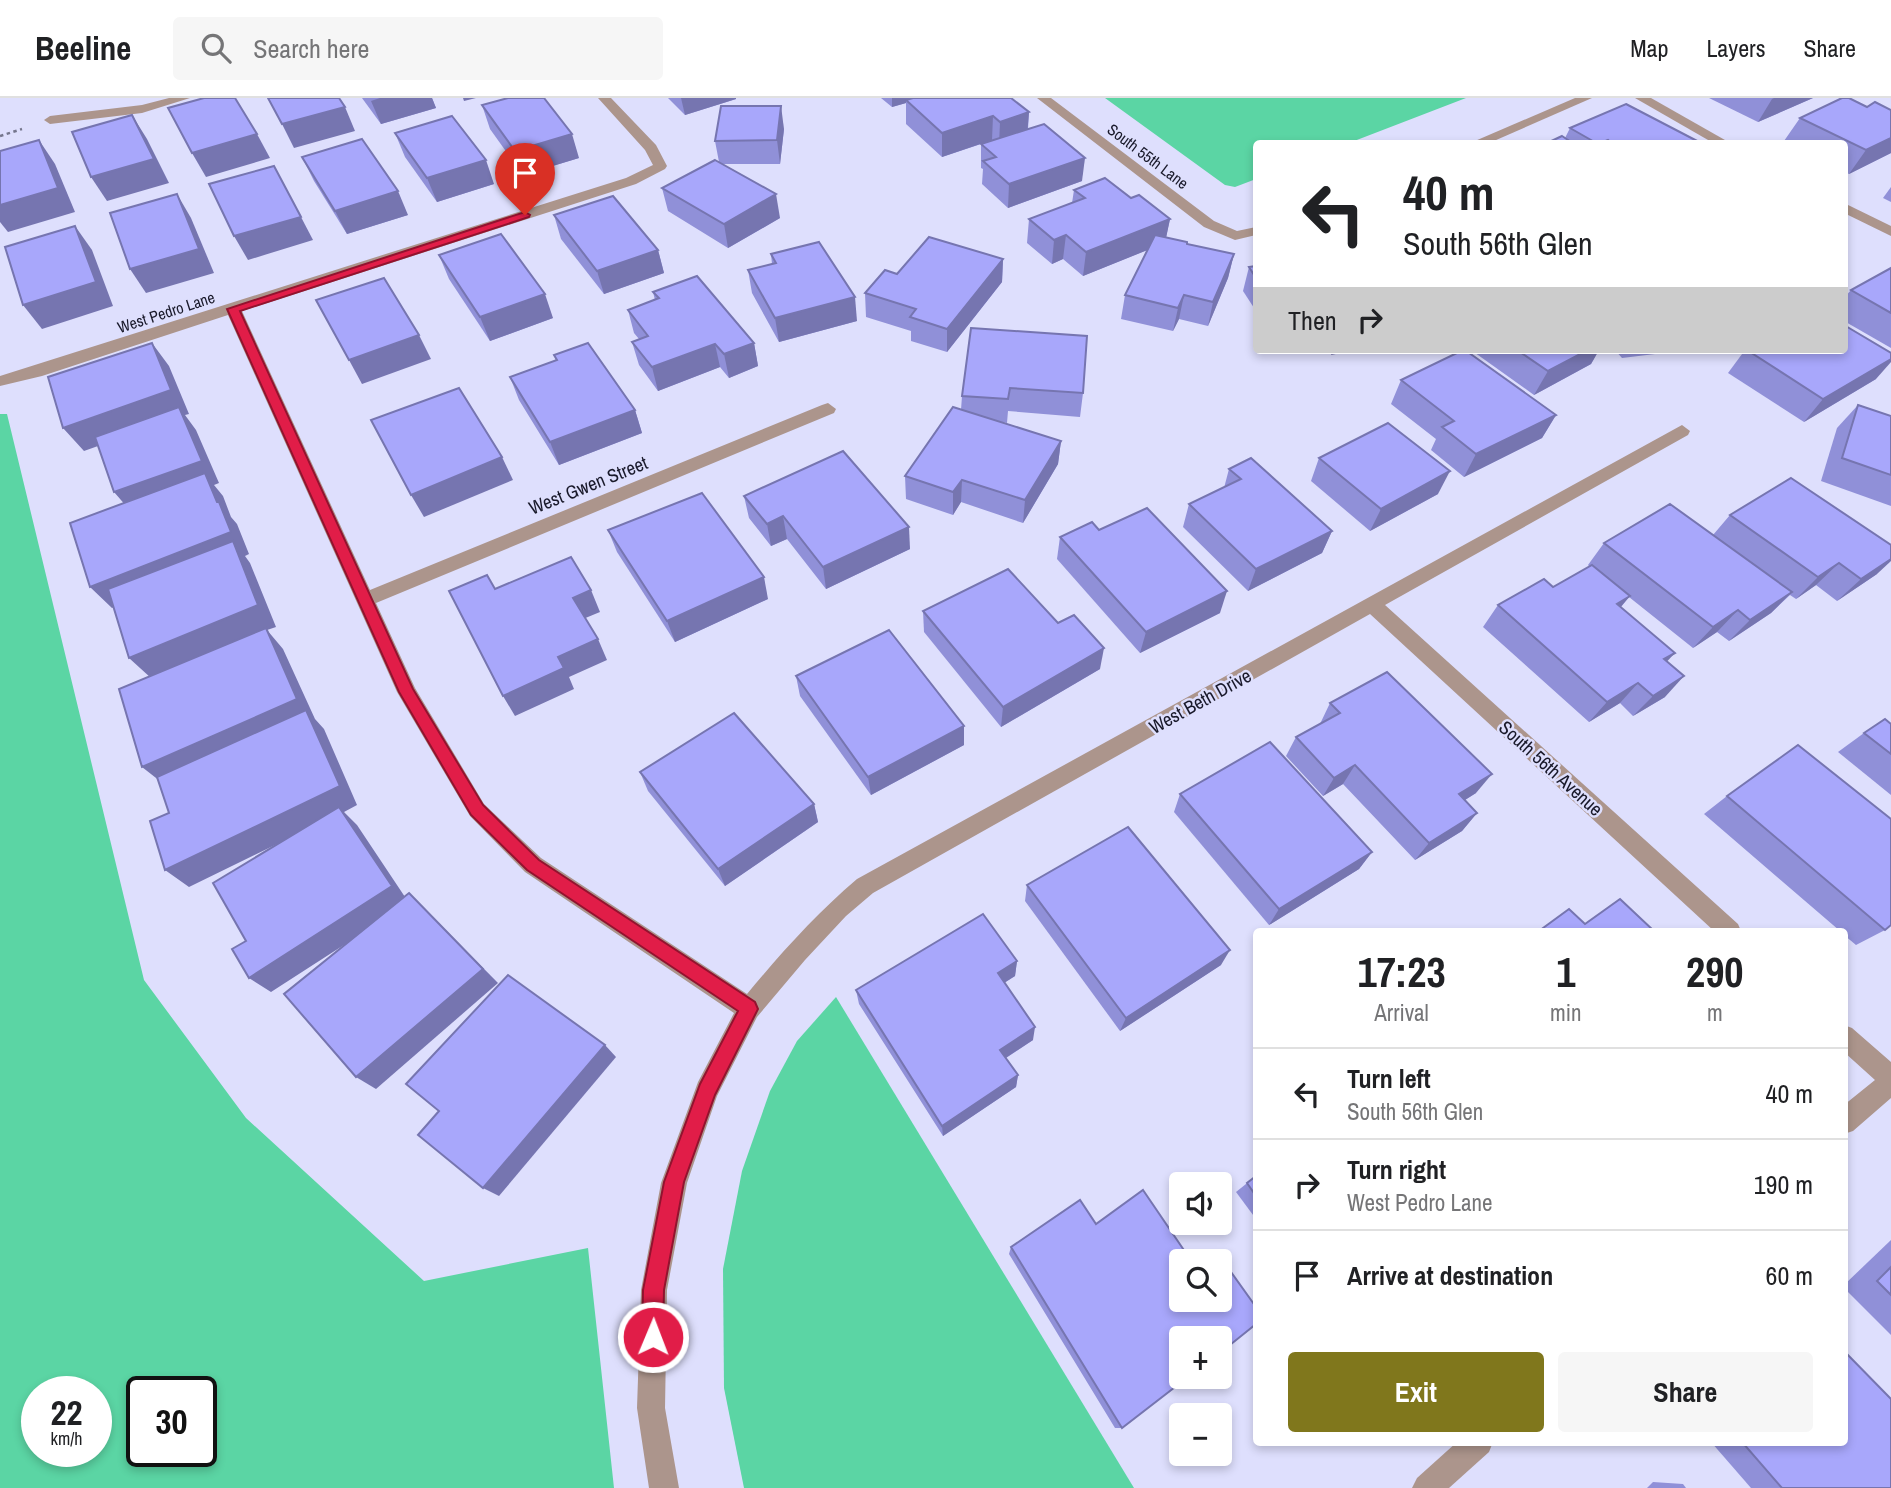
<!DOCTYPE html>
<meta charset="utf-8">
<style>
body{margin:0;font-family:"Archivo Narrow",sans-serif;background:#f6f6f6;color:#202124;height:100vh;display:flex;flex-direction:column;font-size:26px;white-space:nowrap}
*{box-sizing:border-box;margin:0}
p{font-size:23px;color:#757577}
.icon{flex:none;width:38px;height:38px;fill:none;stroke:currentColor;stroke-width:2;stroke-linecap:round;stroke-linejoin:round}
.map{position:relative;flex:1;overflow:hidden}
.drawer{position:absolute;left:1253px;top:830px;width:595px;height:518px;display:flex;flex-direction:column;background:#fff;border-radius:7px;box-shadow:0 4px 10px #0003}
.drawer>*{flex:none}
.guide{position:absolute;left:1253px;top:42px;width:595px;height:214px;border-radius:7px;box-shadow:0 4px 10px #0003;background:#fff;color:#202124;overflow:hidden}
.fabs{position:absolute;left:1169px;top:1074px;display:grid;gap:14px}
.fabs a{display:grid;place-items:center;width:63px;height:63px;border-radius:7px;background:#fff;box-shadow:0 4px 10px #0003;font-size:35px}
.speed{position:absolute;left:21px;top:1278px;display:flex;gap:14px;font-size:35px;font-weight:700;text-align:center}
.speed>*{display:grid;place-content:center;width:91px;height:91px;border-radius:50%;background:#fff;box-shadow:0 4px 10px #0003;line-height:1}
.speed small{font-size:18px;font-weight:400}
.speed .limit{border:4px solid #111;border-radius:10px;background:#fff;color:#111}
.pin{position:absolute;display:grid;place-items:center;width:60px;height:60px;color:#fff;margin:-72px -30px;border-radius:50% 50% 50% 0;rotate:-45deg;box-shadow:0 0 7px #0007}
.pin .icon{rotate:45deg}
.me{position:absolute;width:77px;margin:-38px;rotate:1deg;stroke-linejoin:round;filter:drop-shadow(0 0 5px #0008)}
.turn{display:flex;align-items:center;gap:24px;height:147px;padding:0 35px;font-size:32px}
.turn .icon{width:91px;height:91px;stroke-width:2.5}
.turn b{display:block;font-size:49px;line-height:60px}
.then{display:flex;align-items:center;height:66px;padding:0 35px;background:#0003;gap:14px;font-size:26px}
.eta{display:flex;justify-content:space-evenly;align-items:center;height:119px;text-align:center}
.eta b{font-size:42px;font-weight:800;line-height:49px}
.cta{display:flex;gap:14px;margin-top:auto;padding:14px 35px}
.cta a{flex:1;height:80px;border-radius:7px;background:#80771c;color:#fff;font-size:28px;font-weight:800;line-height:80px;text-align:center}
.cta a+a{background:#f6f6f6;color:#202124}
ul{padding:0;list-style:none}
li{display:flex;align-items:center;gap:21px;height:91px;padding:0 35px;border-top:2px solid #e0e0e0}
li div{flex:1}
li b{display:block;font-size:26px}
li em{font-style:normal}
header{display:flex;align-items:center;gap:42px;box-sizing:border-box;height:98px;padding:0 35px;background:#fff;border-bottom:2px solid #e0e0e0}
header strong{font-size:33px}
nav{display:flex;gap:38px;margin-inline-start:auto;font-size:24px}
.search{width:490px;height:63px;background:#f6f6f6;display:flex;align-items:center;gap:18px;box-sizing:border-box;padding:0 24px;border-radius:7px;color:#757577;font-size:26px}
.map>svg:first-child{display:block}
</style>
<header>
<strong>Beeline</strong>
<div class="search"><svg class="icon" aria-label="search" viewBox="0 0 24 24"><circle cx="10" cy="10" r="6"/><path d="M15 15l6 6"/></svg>Search here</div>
<nav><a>Map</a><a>Layers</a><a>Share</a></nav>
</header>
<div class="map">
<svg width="1891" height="1390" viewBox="0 0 1891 1390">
<rect width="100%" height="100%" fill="#dedffd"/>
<!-- green -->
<g fill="#5bd5a4" fill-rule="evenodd">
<polygon points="1105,0 1466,0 1349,45 1256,46 1256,81 1235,89 1225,87"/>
<path d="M0,316H7L144,882L246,1020L424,1183L588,1150L614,1390H0ZM37,1293H96V1353H37ZM142,1293H201V1353H142Z"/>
<polygon points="836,899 1134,1390 744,1390 724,1290 723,1171 742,1073 770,993 797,943"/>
</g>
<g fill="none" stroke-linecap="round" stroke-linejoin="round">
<!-- path -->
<polyline stroke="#75768d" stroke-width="2.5" stroke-dasharray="3.5 3.5" stroke-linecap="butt" points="0,38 22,31"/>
<!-- street -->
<g fill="#ac958c" fill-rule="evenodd">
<polygon points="169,0 190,0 142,15 50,26 44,22 50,18 142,7"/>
<path d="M598,0H611L656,47L667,68L665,71L636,86L242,213L370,492L822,307L828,305L836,311L834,315L376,505L415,590L484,706L541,760L747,896C781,855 816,816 857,781L1682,327L1690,333L1688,337L1385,507L1738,826L1741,833H1714L1370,516L873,795L846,818L805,862L757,919L717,998L687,1085L667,1192L665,1310L679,1390H649L637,1310L641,1192L661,1085L698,984L734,915L525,774L470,718L397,594L228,217L42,278L0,288V278L626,80L653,67L645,52Z"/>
<polygon points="1037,0 1051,0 1214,123 1237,133 1256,129 1256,137 1235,142 1204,129"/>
<polygon points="1575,0 1592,0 1487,46 1468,46"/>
<polygon points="1635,0 1651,0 1732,46 1715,46"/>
<polygon points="1844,105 1891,128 1891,138 1844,115"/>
<polygon points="1844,927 1852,930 1891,964 1891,1000 1853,1033 1844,1036 1844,1007 1875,982 1844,954"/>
<polygon points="1457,1344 1493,1344 1489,1354 1449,1390 1412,1390 1417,1380"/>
</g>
</g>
<!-- wall -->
<g fill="#9090d8">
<polygon points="362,0 432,0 436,10 381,26"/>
<polygon points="668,0 736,0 736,1 685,17"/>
<polygon points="881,0 1011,0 1029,14 1028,31 1082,83 1008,110 982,86 983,71 981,70 981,46 993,42 942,59 906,26 906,5 892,9"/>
<polygon points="1709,0 1813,0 1758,24"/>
<polygon points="482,7 579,60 523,77 490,31"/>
<polygon points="1867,9 1891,55 1849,76 1844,74 1844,46 1789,46 1784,43 1800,20"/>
<polygon points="1570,30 1701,45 1545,46 1565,40"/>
<polygon points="784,31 780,66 723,66 780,120 728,150 668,113 662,90 719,64 715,43"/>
<polygon points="395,35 494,86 437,104 405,59"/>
<polygon points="302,59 408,117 347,136 314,83"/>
<polygon points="1891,89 1891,104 1883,100"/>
<polygon points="1074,92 1131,100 1170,121 1166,139 1187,146 1234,156 1228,180 1208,228 1179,221 1173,233 1121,221 1125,197 1147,152 1083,178 1063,161 1052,166 1027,145 1029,121 1072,105"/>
<polygon points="554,117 658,152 664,175 604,196 561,141"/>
<polygon points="771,156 857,223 779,244 752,195 748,172 772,166"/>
<polygon points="439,157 553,220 490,243 449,181"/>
<polygon points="1003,161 1002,184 947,254 911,243 911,233 866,219 865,195 897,176"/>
<polygon points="1256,168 1256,213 1243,193 1249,169"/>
<polygon points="1891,170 1891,250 1844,223 1844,200 1851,192"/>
<polygon points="653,194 754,245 758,268 729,280 720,269 658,293 639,267 632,244 639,241 634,235 628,212 655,202"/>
<polygon points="971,230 1083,295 1080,319 1008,313 1007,325 1002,324 1061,343 1058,366 1023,425 961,404 953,417 906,401 905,378 961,312 962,298"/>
<polygon points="1471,252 1599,252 1591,266 1534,297"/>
<polygon points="1615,252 1688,252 1622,260"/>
<polygon points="1745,252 1844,252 1876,281 1804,324 1728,275"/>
<polygon points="554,257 635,312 642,335 559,367 519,302 510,279 556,262"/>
<polygon points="1401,282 1556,317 1542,340 1464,379 1431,352 1436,341 1391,306"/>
<polygon points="1858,307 1891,318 1891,408 1821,383 1837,330"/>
<polygon points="1319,360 1438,396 1370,433 1311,383"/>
<polygon points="1229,371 1332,433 1322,455 1248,493 1183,429 1189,406 1224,390"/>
<polygon points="744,398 910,451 826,491 787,441 771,448 749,420"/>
<polygon points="1730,417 1877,476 1837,503 1816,487 1796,501 1790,497 1771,515 1729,543 1717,534 1693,550 1629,499 1621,509 1667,563 1665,599 1633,618 1620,605 1589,624 1483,529 1498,507 1553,489 1590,469 1588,467 1604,445 1713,437"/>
<polygon points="608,432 768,501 675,544 617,454"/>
<polygon points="1099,432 1220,515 1140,555 1057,461 1060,439"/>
<polygon points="923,513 1100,571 1001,629 924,534"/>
<polygon points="796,578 964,628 964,647 871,697 800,598"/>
<polygon points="1330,605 1476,695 1465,702 1477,715 1462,733 1415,762 1343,686 1323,698 1286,658 1296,639 1320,626"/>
<polygon points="1891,626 1891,697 1838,654 1864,635"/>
<polygon points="640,674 814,706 818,724 725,788 648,693"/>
<polygon points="1180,696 1372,754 1359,771 1269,827 1174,714"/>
<polygon points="1727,698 1885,832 1856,847 1844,837 1844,833 1840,833 1704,716"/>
<polygon points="1027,787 1221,867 1120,933 1025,803"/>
<polygon points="1017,863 1015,878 1004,885 1033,942 1006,960 1018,977 1016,989 943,1038 859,906 856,892"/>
<polygon points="1256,1078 1256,1121 1236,1094"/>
<polygon points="1143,1092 1192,1164 1181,1164 1181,1202 1220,1202 1220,1164 1200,1164 1216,1153 1256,1209 1256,1226 1220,1255 1220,1241 1181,1241 1181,1279 1188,1279 1122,1330 1115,1330 1009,1156 1011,1149 1080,1102 1096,1126"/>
<polygon points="1891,1142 1891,1237 1844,1190 1844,1187"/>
<polygon points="1711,1344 1844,1344 1891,1390 1751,1390"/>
<polygon points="1653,1384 1683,1386 1686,1390 1647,1390"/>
</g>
<!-- shaded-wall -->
<g fill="#7675b0">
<polygon points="380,0 432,0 436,10 381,26 371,3"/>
<polygon points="463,0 476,0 464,3"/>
<polygon points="681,0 736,0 736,1 685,17"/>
<polygon points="892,0 920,0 906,2 906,5 892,9"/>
<polygon points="1774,0 1813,0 1758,24 1772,1"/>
<polygon points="781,8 784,31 780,66 777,42"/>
<polygon points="345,9 355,33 294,50 282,26"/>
<polygon points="1029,14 1027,38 999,47 1000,24"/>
<polygon points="132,17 147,41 169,85 107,103 91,79"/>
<polygon points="993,18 992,42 942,59 942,35"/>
<polygon points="257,36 270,60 206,79 192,55"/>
<polygon points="572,36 579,60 523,77 515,53"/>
<polygon points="1891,40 1891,55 1849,76 1866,52"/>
<polygon points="39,42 55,66 75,114 8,134 0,124 0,107"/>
<polygon points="1085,60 1082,83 1008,110 1009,86"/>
<polygon points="486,62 494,86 437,104 427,80"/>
<polygon points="398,93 408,117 347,136 335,113"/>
<polygon points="177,96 191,120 214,175 146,195 130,171"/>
<polygon points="776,96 780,120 728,150 724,126"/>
<polygon points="301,119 313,142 248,162 234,138"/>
<polygon points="1170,121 1165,145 1083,178 1086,154"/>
<polygon points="75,128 92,152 113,208 42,231 23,207"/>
<polygon points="1066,137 1063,161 1052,166 1054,142"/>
<polygon points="658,152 664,175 604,196 597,173"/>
<polygon points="1234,156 1228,180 1208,228 1213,204"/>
<polygon points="1003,161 1002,184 947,254 947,231"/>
<polygon points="545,196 553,220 490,243 480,219"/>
<polygon points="1184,197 1179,221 1173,233 1178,210"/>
<polygon points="855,199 857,223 779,244 775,220"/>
<polygon points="419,237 431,261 362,286 349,262"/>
<polygon points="152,245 169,268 189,316 185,317 196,332 219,385 214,387 223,398 231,419 237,426 249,456 245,458 250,465 276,529 267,532 283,551 315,621 324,631 357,707 344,714 357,727 409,805 271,894 249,880 343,714 189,789 165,772 340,688 165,687 142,669 151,580 129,560 239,460 112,510 90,489 134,417 114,394 182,318 84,353 63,330"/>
<polygon points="754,245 758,268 729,280 724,256"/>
<polygon points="715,246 720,269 658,293 652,269"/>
<polygon points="1333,252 1355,252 1331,257"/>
<polygon points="1588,252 1599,252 1591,266 1534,297 1548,273"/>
<polygon points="1891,261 1891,264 1876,281 1804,324 1823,301"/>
<polygon points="635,312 642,335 559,367 550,344"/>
<polygon points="1556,317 1542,340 1464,379 1476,356"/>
<polygon points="1061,343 1058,366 1023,425 1025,402"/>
<polygon points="502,359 513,382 424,419 411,397"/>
<polygon points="1450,373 1438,396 1370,433 1381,411"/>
<polygon points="962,382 961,404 953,417 953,394"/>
<polygon points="783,418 787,441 771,448 767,426"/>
<polygon points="909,429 910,451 826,491 823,469"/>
<polygon points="1332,433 1322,455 1248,493 1256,471"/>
<polygon points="1891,461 1891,463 1877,476 1837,503 1861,481"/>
<polygon points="1839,465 1816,487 1796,501 1818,479"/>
<polygon points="764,479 768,501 675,544 667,523"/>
<polygon points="591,492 600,514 583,521 573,500"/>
<polygon points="1227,493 1220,515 1140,555 1146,534"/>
<polygon points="1792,494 1771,515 1729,543 1750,522"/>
<polygon points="1630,498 1612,519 1617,506"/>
<polygon points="1738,512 1717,534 1693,550 1713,529"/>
<polygon points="598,541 607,562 569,579 574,591 515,618 503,598 558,559"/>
<polygon points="1104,550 1100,571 1001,629 1003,609"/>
<polygon points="1675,555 1656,575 1664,561"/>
<polygon points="1684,578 1665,599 1633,618 1653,598"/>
<polygon points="1638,585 1620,605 1589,624 1607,604"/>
<polygon points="964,628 964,647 871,697 868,679"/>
<polygon points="1355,667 1343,686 1323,698 1334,680"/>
<polygon points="1492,676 1476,695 1444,715 1459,696"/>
<polygon points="814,706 818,724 725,788 718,771"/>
<polygon points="1477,715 1462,733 1415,762 1429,745"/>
<polygon points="1372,754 1359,771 1269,827 1279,811"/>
<polygon points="409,795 498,885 376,991 356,979"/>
<polygon points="1230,852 1221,867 1120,933 1126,920"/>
<polygon points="1017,863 1015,878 996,890 998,875"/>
<polygon points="1035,929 1033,942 998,965 1000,952"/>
<polygon points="605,947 616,959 499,1098 483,1090"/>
<polygon points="1018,977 1016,989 943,1038 942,1028"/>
</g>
<!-- building -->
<g fill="#a8a7fb" stroke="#7675b0" stroke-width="2">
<polygon points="204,0 235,0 257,36 192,55 168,10"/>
<polygon points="268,0 339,0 345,9 282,26"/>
<polygon points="508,0 544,0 572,36 515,53 482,7"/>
<polygon points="913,0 1011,0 1029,14 1000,24 993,18 942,35 906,2"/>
<polygon points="1842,0 1849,0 1867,9 1875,4 1891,12 1891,40 1866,52 1800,20"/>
<polygon points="1626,6 1701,45 1613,46 1608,42 1598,46 1570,30"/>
<polygon points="721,8 781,8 777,42 715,43"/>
<polygon points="132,17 154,61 91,79 72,34"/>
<polygon points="452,18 486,62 427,80 395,35"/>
<polygon points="1044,26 1085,60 1009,86 983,63 996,59 981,46"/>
<polygon points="1562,38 1574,46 1545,46"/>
<polygon points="362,41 398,93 335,113 302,59"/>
<polygon points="39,42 58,90 0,107 0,53"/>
<polygon points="715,62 776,96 724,126 662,90"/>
<polygon points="274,68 301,119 234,138 209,86"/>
<polygon points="1105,80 1131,100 1139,97 1170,121 1086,154 1066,137 1054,142 1029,121 1085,100 1074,92"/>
<polygon points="177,96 199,151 130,171 110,115"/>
<polygon points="613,98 658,152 597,173 554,117"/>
<polygon points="75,128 96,184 23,207 5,149"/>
<polygon points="501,136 545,196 480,219 439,157"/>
<polygon points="1155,137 1187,144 1187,146 1234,156 1213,204 1184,197 1178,210 1125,197"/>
<polygon points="929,139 1003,161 947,231 910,219 916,211 865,195 885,172 897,176"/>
<polygon points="819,144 855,199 775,220 748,172 776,165 771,156"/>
<polygon points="1256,168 1256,180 1249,169"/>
<polygon points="1891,170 1891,215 1851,192"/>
<polygon points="697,178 754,245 724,256 715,246 652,269 632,244 648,238 628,212 659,200 653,194"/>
<polygon points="384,180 419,237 349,262 316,202"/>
<polygon points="1844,227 1891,255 1891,261 1823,301 1747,252 1844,252"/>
<polygon points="971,230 1087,238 1083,295 1010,290 1008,301 962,298"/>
<polygon points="152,245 171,292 63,330 48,279"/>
<polygon points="588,245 635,312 550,344 510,279 557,262 554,257"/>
<polygon points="1463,252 1465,252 1556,317 1476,356 1442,329 1454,323 1401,282"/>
<polygon points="1517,252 1588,252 1548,273"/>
<polygon points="459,290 502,359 411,397 371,322"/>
<polygon points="1858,307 1891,318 1891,377 1842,360"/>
<polygon points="179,309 202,363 114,394 95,339"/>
<polygon points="953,309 1061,343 1025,402 962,382 953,394 905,378"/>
<polygon points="1388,325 1450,373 1381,411 1319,360"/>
<polygon points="843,353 909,429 823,469 783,418 767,426 744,398"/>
<polygon points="1251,360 1332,433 1256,471 1189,406 1241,381 1229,371"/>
<polygon points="205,375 217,404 219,404 231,434 90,489 70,425"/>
<polygon points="1791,380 1891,447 1891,461 1861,481 1839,465 1818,479 1730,417"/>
<polygon points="702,395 764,479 667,523 608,432"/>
<polygon points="1670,406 1792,494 1750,522 1738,512 1713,529 1604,445"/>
<polygon points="1147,410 1227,493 1146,534 1060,439 1092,424 1099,432"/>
<polygon points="233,443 258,507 129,560 108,491"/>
<polygon points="571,459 591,492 573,500 598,541 558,559 564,570 503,598 449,493 487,477 495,491"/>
<polygon points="1592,467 1630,498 1617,506 1675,555 1664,561 1684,578 1653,598 1638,585 1607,604 1498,507 1544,481 1553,489"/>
<polygon points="1008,471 1058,525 1074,517 1104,550 1003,609 923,513"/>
<polygon points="266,530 297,601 142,669 119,591"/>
<polygon points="889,532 964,628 868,679 796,578"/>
<polygon points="1387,574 1492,676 1459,696 1477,715 1429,745 1355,667 1334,680 1296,639 1340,615 1330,605"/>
<polygon points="306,612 340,688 165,772 150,723 169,715 157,679"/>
<polygon points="734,615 814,706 718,771 640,674"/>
<polygon points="1885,621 1891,626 1891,656 1864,635"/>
<polygon points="1270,644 1372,754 1279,811 1180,696"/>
<polygon points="1798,647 1891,721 1891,827 1885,832 1727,698"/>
<polygon points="339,709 392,788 249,880 232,851 246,843 213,785"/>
<polygon points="1128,729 1230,852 1126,920 1027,787"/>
<polygon points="409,795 483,871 356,979 284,896"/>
<polygon points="1620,801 1654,833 1539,833 1569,811 1585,826"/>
<polygon points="983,816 1017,863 998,875 1035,929 1000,952 1018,977 942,1028 856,892"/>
<polygon points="508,877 605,947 483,1090 418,1037 439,1013 406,986"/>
<polygon points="1256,1078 1256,1098 1247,1085"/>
<polygon points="1143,1092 1192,1164 1181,1164 1181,1202 1220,1202 1220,1164 1201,1164 1216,1153 1256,1209 1256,1226 1220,1255 1220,1241 1181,1241 1181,1279 1188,1279 1122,1330 1011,1149 1080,1102 1096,1126"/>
<polygon points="1891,1169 1891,1197 1877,1183"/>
<polygon points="1844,1253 1891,1301 1891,1390 1782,1390 1742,1344 1844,1344"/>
</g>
<!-- route -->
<polygon fill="#e11d48" stroke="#92132f" stroke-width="2" points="525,114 530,117 529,119 240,213 413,591 483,707 539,762 755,904 758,911 715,997 684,1084 664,1192 663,1239 660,1246 653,1249 645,1246 642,1239 643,1192 664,1084 700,986 738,913 527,772 471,717 399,594 227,211"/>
<g text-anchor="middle" stroke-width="5" stroke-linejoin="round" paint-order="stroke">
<!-- far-street labels -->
<g font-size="16" fill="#19192a" stroke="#dedffd">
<text transform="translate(1148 58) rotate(37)" y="6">South 55th Lane</text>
<text transform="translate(166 214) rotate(-18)" y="6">West Pedro Lane</text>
</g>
<!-- street labels -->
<g font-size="19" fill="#19192a" stroke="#dedffd">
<text transform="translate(588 387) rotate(-22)" y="7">West Gwen Street</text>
<text transform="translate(1200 603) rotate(-29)" y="7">West Beth Drive</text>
<text transform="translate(1551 670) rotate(42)" y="7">South 56th Avenue</text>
</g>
</g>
</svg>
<div class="fabs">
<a><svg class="icon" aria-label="sound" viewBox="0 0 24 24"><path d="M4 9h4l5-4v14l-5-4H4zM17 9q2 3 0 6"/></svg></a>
<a><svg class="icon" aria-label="search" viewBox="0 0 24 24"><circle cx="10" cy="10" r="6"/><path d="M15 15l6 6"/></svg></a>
<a>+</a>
<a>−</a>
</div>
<div class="speed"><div>22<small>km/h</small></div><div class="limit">30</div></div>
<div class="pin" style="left:525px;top:117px;background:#d93025"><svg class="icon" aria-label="arrive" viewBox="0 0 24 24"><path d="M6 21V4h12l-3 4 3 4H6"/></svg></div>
<svg class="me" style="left:653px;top:1239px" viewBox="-20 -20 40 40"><circle r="17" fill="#e11d48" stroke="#fff" stroke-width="3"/><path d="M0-11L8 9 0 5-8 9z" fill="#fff"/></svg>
<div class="guide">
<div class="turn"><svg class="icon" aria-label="left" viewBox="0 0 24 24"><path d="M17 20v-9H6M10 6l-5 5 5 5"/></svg><div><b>40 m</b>South 56th Glen</div></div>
<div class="then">Then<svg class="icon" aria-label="right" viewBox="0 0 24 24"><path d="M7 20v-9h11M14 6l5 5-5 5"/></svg></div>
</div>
<section class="drawer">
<div class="eta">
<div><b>17:23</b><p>Arrival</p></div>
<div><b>1</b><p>min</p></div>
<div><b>290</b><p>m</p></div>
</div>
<ul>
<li><svg class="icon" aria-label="left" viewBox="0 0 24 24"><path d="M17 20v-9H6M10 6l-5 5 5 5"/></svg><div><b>Turn left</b><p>South 56th Glen</p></div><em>40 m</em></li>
<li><svg class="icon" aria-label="right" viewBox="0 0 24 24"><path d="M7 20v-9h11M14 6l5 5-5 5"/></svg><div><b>Turn right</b><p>West Pedro Lane</p></div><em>190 m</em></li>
<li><svg class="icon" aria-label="arrive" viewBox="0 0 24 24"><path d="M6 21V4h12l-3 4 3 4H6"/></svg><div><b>Arrive at destination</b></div><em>60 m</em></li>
</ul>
<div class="cta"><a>Exit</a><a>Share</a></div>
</section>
</div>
